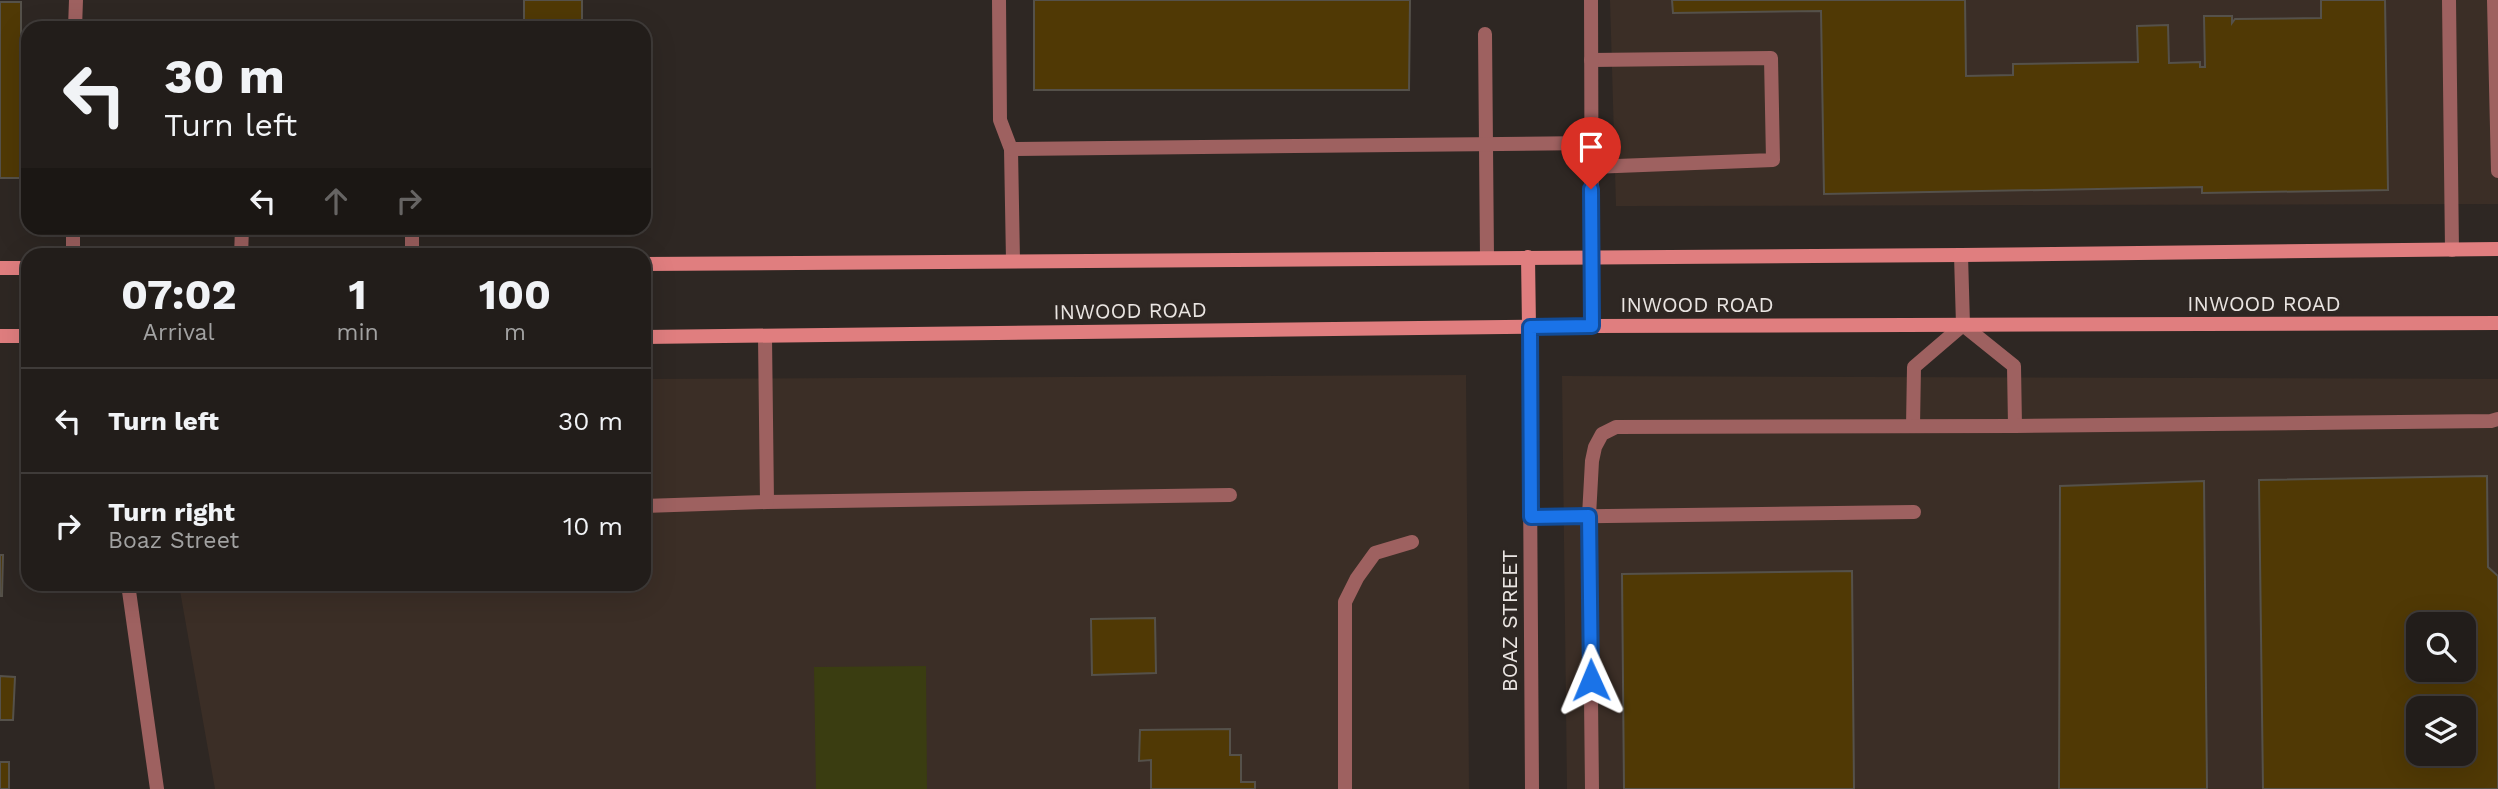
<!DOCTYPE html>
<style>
body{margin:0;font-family:"Work Sans",sans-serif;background:#2a2623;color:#f1f3f6;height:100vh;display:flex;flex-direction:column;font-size:26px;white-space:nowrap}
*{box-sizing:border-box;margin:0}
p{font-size:23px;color:#a2a2a2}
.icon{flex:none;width:38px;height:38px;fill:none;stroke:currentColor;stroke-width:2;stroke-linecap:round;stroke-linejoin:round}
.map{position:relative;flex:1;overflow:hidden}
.side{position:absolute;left:21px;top:248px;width:630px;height:343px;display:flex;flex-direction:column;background:#221d1a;border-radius:21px;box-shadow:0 7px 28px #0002,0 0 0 2px #3f3b39}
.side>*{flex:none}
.top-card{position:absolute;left:21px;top:21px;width:630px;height:214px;border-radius:21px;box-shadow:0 7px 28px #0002,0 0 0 2px #3f3b39;background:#221d1a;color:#f1f3f6;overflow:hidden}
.buttons{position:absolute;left:2406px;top:612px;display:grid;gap:14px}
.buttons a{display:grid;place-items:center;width:70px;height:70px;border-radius:14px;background:#221d1a;box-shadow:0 7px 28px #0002,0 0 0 2px #3f3b39;font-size:35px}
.pin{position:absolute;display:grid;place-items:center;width:60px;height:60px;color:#fff;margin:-72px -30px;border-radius:50% 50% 50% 0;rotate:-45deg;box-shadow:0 0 7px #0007}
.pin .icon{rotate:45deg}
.me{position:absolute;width:77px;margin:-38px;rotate:359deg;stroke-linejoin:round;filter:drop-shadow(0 0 5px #0008)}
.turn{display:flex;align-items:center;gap:24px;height:147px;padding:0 28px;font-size:32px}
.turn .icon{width:91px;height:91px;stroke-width:2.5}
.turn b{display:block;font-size:49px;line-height:60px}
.lanes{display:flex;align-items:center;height:66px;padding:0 28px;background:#0003;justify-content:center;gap:35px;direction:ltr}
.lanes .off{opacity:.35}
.eta{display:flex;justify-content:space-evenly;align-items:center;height:119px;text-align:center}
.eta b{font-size:42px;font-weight:700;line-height:49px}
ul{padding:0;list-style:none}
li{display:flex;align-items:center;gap:21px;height:105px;padding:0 28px;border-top:2px solid #3f3b39}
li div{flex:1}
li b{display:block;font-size:26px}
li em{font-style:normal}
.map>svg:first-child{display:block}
</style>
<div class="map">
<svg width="2498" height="789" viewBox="0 0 2498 789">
<rect width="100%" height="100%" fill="#2e2723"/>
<!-- built -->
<g fill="#3b2e26" fill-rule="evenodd">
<polygon points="1610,0 2498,0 2498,204 1616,206"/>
<polygon points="1466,375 1469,789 215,789 179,585 644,584 644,379"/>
<path d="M1562,376L2498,379V789H1567ZM2418,625H2464V670H2418ZM2418,709H2464V754H2418Z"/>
</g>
<!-- green -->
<polygon fill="#3a3d11" points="926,666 927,789 816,789 814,667"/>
<!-- building -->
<g fill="#503905" stroke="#55514a" stroke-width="2" fill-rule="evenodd">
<rect x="524" y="0" width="58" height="28"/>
<polygon points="1034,0 1410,0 1409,90 1034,90"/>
<polygon points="1672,0 1965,0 1966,76 2013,75 2013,64 2138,62 2137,26 2168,25 2169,63 2200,62 2200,67 2205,67 2204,16 2232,16 2232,23 2235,19 2321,18 2321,0 2385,0 2388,190 2202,193 2202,187 1824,194 1821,11 1673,13"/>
<polygon points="0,2 21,2 21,42 28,42 28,178 0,178"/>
<path d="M2487,476L2488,567L2498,576V789H2263L2259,480ZM2418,625H2464V670H2418ZM2418,709H2464V754H2418Z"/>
<polygon points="2204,481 2207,789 2059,789 2060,486"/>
<polygon points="0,555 3,555 2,596 0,596"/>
<polygon points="1852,571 1854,789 1624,789 1622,574"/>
<polygon points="1155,618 1156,673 1092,675 1091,619"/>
<polygon points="0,676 15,677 13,720 0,720"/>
<polygon points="1230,729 1230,755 1241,755 1241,782 1255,782 1255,789 1151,789 1151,760 1139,761 1140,730"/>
<rect x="0" y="762" width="9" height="27"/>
</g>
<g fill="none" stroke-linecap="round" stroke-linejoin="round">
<!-- lane -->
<g stroke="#9e6160" stroke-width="14">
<polyline points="999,0 1000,120 1011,149 1013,261"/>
<polyline points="2449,0 2452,250"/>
<polyline points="2494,0 2498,171"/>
<polyline points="1485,34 1487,257"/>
<polyline points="1591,60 1771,58 1773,160 1591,167"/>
<polyline points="1011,149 1591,143"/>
<polyline points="412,228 412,256"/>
<polyline points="241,256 242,228"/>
<polyline points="1963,325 2014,366 2015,426"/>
<polyline points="1913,426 1914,367 1963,325 1961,255"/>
<polyline points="767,502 1230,495"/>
<polyline points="644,506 767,502 765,337"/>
<polyline points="1531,517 1914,512"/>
<polyline points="1345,789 1345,602 1357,578 1375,553 1412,542"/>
<polyline points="1592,789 1589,516 1592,461 1595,447 1602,434 1616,427 2015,426 2491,421 2498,419"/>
</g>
<!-- street -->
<g stroke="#9e6160" stroke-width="14">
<polyline points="1591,0 1592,326"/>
<polyline points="75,28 76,0"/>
<polyline points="73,256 73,228"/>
<polyline points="1529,327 1532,789"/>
<polyline points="128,584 157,789"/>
</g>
<!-- secondary -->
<g stroke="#e07e7f" stroke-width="14">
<polyline points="1528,257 1529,327"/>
<polyline points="644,264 1961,255 2498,249"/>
<polyline points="0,268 28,268"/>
<polyline points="0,336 28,336"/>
<polyline points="644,337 1592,326 2498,323"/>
</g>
</g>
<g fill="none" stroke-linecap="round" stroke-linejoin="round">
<!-- route casing -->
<g stroke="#114b97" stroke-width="18">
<polyline id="route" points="1591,680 1589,516 1531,517 1530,327 1592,326 1591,189"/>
</g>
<!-- route -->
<use href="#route" stroke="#1a73e8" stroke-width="12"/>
</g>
<g text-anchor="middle" stroke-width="7" stroke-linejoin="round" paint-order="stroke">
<!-- street labels -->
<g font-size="21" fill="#eae5e2" stroke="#2e2723">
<text x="2264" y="311">INWOOD ROAD</text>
<text x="1697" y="312">INWOOD ROAD</text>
<text transform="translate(1130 311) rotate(-1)" y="7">INWOOD ROAD</text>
<text transform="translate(1510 621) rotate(-90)" y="7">BOAZ STREET</text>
</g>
</g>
</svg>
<div class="buttons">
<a><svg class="icon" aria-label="search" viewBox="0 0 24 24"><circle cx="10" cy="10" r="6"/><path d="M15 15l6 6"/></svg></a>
<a><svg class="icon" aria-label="layers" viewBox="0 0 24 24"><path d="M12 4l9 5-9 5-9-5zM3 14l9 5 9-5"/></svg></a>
</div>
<div class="pin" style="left:1591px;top:189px;background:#d93025"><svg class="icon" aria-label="arrive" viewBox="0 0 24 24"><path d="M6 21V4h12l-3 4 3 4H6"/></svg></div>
<svg class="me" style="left:1591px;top:680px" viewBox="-20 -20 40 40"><path d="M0-17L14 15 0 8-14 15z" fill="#1a73e8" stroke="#fff" stroke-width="4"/></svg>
<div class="top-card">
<div class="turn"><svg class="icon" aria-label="left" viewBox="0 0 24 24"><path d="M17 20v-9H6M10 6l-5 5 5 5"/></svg><div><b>30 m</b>Turn left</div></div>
<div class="lanes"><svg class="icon" aria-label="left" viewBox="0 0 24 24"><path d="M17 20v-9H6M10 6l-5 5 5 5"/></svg><svg class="icon off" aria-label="ahead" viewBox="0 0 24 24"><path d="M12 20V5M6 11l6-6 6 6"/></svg><svg class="icon off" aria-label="right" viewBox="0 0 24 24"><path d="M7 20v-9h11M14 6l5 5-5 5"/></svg></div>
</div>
<section class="side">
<div class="eta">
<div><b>07:02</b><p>Arrival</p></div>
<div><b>1</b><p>min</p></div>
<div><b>100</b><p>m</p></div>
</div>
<ul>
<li><svg class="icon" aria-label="left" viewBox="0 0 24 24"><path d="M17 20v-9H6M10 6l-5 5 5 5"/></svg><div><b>Turn left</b></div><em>30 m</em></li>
<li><svg class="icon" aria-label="right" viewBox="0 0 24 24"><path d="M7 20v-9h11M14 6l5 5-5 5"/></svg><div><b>Turn right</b><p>Boaz Street</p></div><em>10 m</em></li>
</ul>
</section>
</div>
